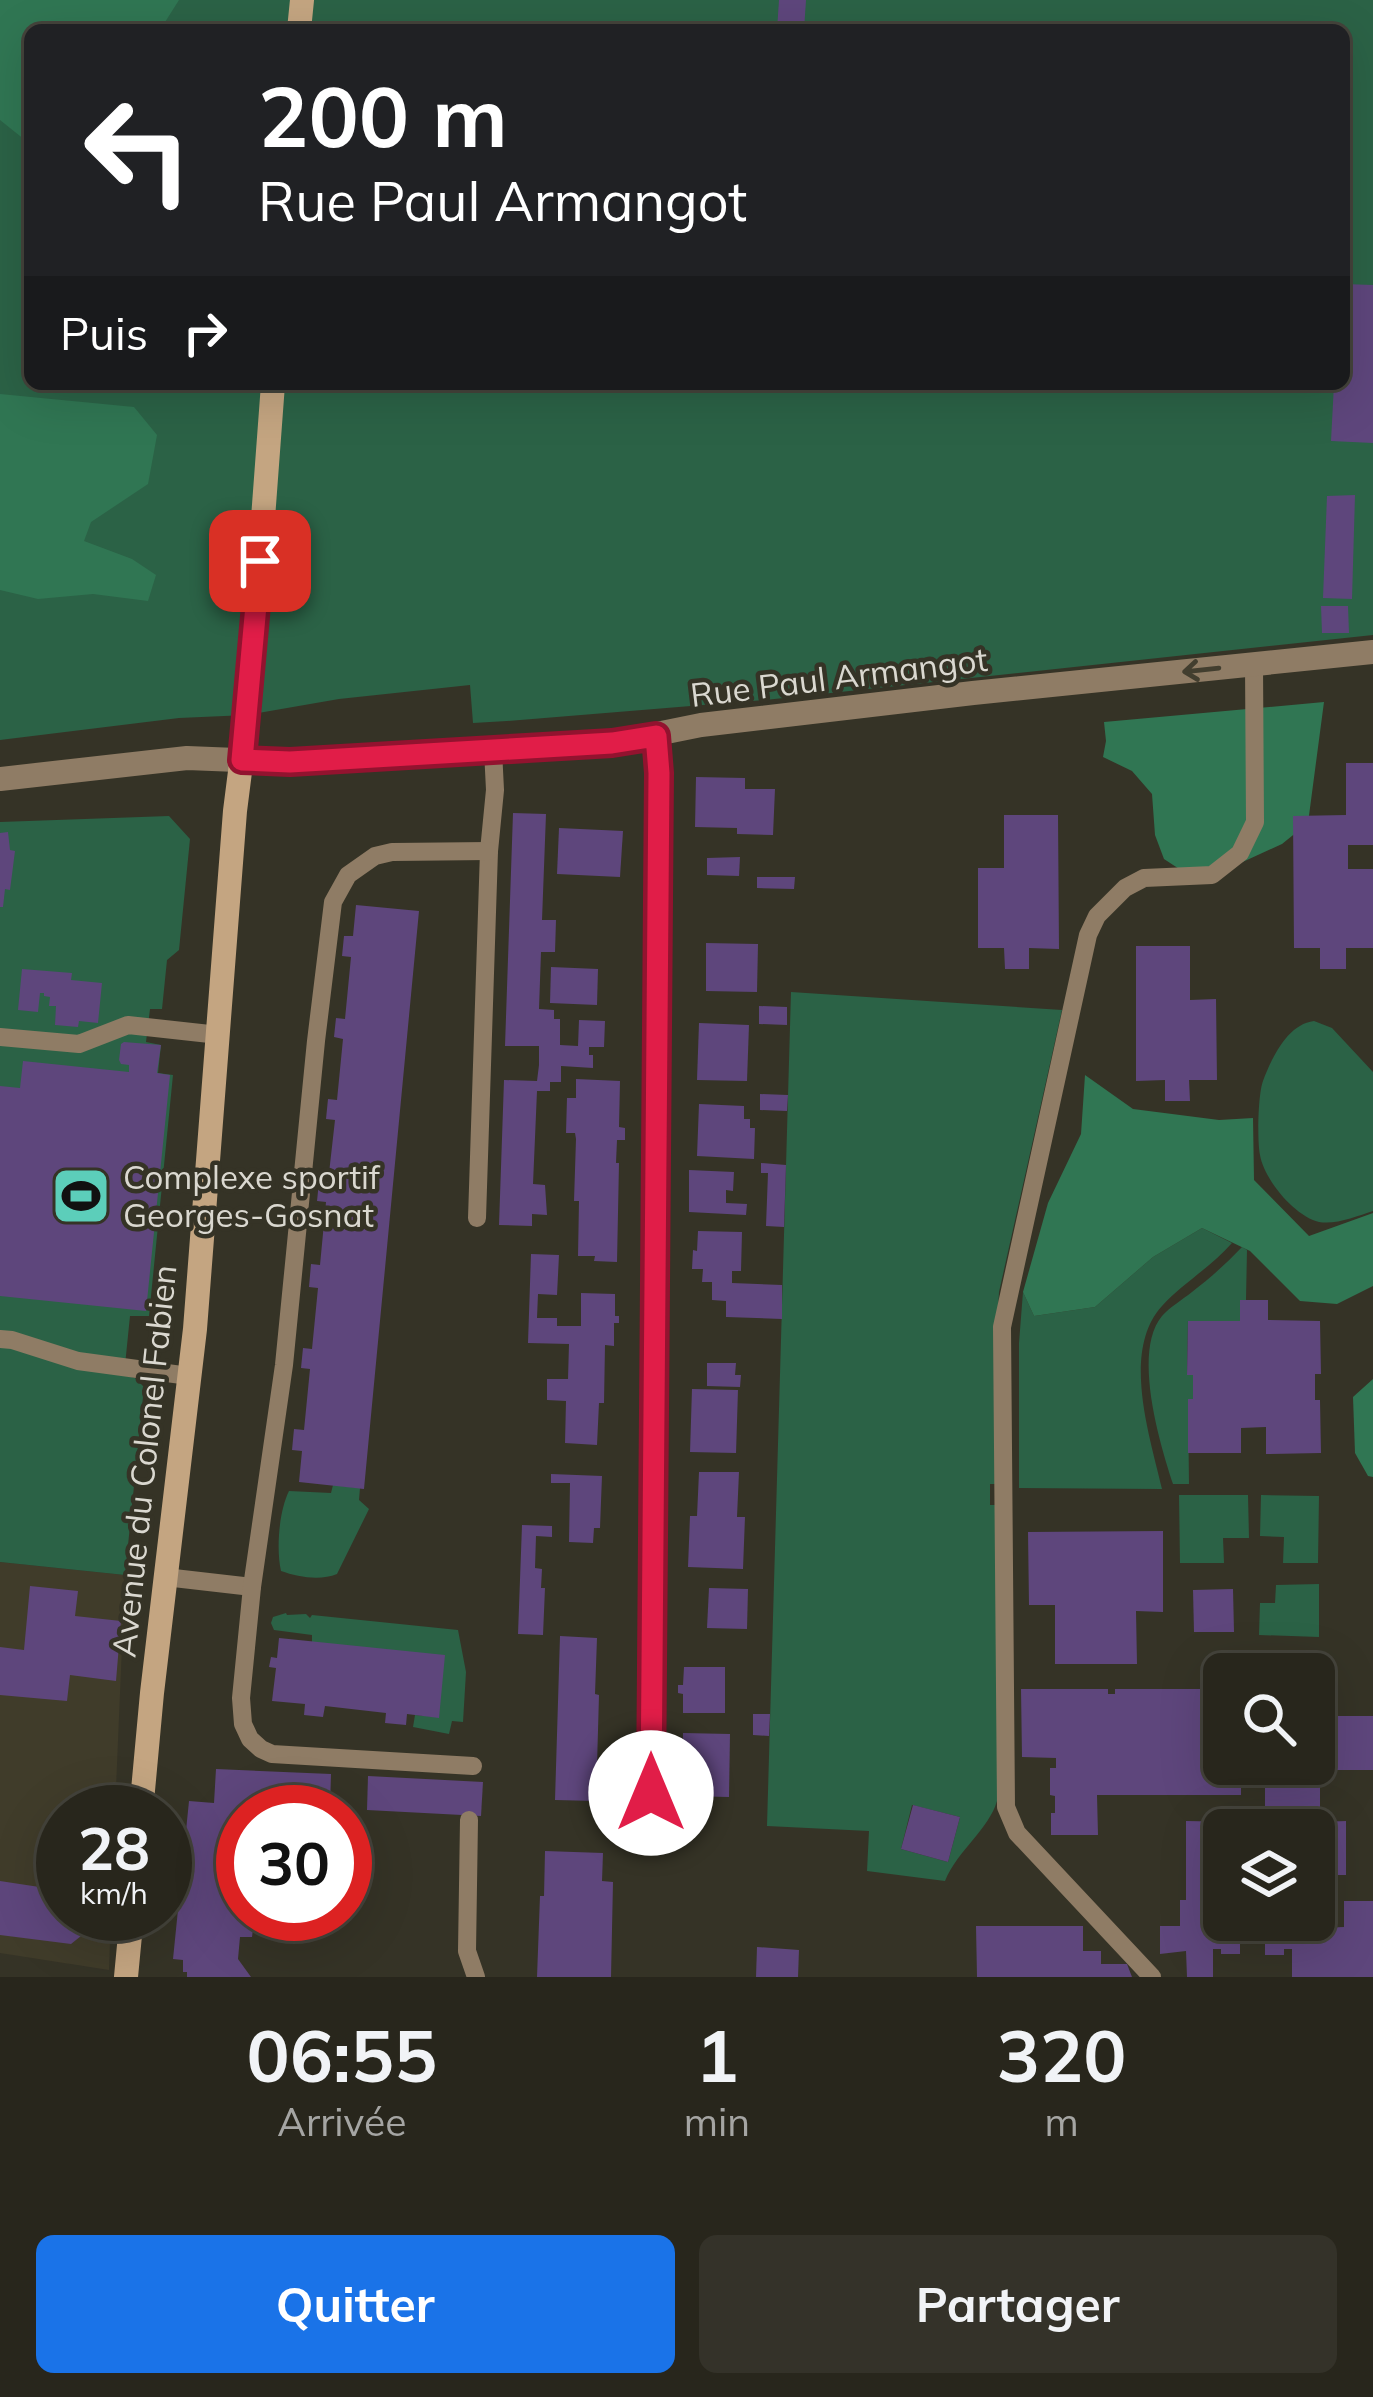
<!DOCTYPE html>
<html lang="fr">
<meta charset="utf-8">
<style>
body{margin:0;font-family:Mulish,sans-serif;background:#343229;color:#f1f3f6;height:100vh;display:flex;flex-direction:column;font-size:45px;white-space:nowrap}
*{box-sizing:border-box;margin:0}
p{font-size:39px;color:#a5a5a3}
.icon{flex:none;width:66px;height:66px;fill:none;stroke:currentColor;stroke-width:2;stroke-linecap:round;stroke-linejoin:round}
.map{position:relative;height:1977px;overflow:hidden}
.sheet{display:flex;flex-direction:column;background:#28261c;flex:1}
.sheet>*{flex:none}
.guide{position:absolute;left:24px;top:24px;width:1326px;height:366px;border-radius:18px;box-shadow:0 12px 48px #0002,0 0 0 3px #44433b;background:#202124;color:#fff;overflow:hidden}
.fabs{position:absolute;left:1203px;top:1653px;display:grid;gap:24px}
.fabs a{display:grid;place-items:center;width:132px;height:132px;border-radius:18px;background:#28261c;box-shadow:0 12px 48px #0002,0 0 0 3px #44433b;font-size:60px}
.speed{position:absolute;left:36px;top:1785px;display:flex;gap:24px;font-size:60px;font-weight:700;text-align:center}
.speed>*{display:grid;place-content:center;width:156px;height:156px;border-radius:50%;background:#28261c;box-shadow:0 12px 48px #0002,0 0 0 3px #44433b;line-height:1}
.speed small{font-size:30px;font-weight:400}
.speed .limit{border:18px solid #d22;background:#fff;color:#111}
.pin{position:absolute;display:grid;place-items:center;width:102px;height:102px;color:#fff;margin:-51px;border-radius:24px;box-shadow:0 6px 18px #0006}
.me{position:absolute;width:132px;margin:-66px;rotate:0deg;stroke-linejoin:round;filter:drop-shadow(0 0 9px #0008)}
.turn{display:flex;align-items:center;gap:42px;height:252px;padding:0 36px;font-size:54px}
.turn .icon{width:156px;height:156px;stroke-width:2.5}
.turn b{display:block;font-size:84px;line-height:102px}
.then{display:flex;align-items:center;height:114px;padding:0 36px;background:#0003;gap:24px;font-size:45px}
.eta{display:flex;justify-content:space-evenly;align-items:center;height:204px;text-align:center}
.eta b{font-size:72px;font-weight:700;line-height:84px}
.button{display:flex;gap:24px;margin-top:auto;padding:24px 36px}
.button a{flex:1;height:138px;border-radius:18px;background:#1a73e8;color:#fff;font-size:48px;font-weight:700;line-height:138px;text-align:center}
.button a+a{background:#343229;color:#f1f3f6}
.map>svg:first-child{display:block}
</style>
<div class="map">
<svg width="1373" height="1977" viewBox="0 0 1373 1977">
<rect width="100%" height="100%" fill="#353326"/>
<!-- built -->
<polygon fill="#403c2a" points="0,1562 125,1575 115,1812 63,1812 63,1914 111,1914 109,1970 0,1953"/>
<!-- green -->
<g fill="#2b6246" fill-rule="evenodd">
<path d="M0,0H1373V635L765,700L507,721L473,723L470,685L339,699L247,715L179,718L0,740ZM30,30H1344V384H30Z"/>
<polygon points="169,816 190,839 179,950 167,960 162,1009 150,1009 146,1042 161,1045 158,1073 173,1075 149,1316 130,1316 124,1375 135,1378 144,1387 125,1575 0,1562 0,822"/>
<path d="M791,992L1062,1010L999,1292L996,1344L997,1484H990V1505H997V1801C989,1829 958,1850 945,1881L867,1871L869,1831L767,1826ZM912,1805L960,1817L948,1862L901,1849Z"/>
<path d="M1314,1021L1332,1028L1373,1072V1211C1357,1216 1336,1225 1319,1222C1294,1216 1264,1179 1260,1155C1257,1141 1258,1094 1263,1081C1272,1057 1288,1024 1314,1021Z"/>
<path d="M1202,1228L1232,1243C1211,1267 1183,1283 1162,1306C1121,1351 1150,1436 1162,1489L1019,1488V1343L1023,1292L1034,1316L1095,1307L1153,1257Z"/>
<path d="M1242,1247L1247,1250L1246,1300L1240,1301V1321H1188L1187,1374L1193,1375V1399L1188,1400L1189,1484H1173C1160,1444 1132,1352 1162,1316C1170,1307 1182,1300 1192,1292C1210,1278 1226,1264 1242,1247Z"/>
<path d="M333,1485L360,1488L359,1500L369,1509L337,1574C320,1581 298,1577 281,1571C276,1549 279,1511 289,1491L331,1493Z"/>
<polygon points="1179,1495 1248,1495 1249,1538 1223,1538 1224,1563 1180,1563"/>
<polygon points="1261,1495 1319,1496 1318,1563 1283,1563 1284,1537 1260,1536"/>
<polygon points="1319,1584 1319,1637 1259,1635 1260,1603 1275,1603 1276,1585"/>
<polygon points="286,1613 287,1615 306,1614 310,1618 312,1615 458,1630 466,1672 463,1722 452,1721 449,1734 413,1727 415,1715 439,1717 312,1642 312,1635 274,1630 271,1623 273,1617"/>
</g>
<!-- forest -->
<g fill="#307653">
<polygon points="0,0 179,0 160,30 30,30 30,144 0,120"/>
<polygon points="0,394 134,407 157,435 148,484 91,522 84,541 132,559 156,575 148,601 93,594 38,599 0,590"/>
<polygon points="1324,702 1308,823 1282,844 1199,882 1164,859 1155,835 1152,794 1132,771 1103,757 1106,741 1104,722"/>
<polygon points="1085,1075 1133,1109 1219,1120 1253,1118 1254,1180 1309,1236 1373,1213 1373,1286 1337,1304 1300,1301 1250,1251 1202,1228 1153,1257 1095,1307 1034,1316 1023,1292 1048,1203 1081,1134"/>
<polygon points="1373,1379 1373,1477 1368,1476 1355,1453 1353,1397"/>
</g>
<!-- building -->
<g fill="#5e467c">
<polygon points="779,0 806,0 804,30 777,30"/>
<polygon points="1344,284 1373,285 1373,443 1331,441 1334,384 1344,384"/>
<polygon points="1355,495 1352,599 1323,598 1327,496"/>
<polygon points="1321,606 1348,606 1349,633 1322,633"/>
<polygon points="1346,763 1373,763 1373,845 1348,845 1348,869 1373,869 1373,948 1346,948 1346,969 1320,969 1320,948 1294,948 1293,816 1346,815"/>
<polygon points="696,777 745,778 745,789 775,789 773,835 737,834 737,828 695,827"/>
<polygon points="513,813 546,814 542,920 556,920 555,952 541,952 539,1009 554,1010 554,1019 560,1019 560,1045 578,1046 579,1020 605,1021 604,1047 589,1047 589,1055 593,1055 593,1068 561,1066 561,1082 550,1082 550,1091 537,1091 533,1184 545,1185 547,1215 532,1214 532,1226 499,1225 504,1080 537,1081 539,1065 539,1046 505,1046"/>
<polygon points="1004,815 1058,815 1059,949 1029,948 1029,969 1005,969 1004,948 978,948 978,868 1004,868"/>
<polygon points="559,828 623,831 620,877 557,874"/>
<polygon points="8,832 10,850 15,851 10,890 5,889 3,907 0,907 0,833"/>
<polygon points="740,857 739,876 707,875 707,858"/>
<polygon points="757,877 795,877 794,889 757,888"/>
<polygon points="356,905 419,911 364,1489 299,1482 302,1451 292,1450 294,1429 304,1430 310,1369 301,1368 303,1348 312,1349 318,1288 309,1287 311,1264 320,1265 326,1202 317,1201 319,1182 328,1182 335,1120 326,1119 328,1099 337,1100 343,1039 334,1037 336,1018 345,1019 351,957 342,956 344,936 353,936"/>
<polygon points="706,943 758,944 757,992 706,991"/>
<polygon points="1136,946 1190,946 1190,1000 1216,999 1217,1080 1189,1080 1190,1101 1165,1101 1165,1080 1136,1081"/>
<polygon points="551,967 598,969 597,1005 550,1003"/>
<polygon points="22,969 72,973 71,980 102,983 98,1023 79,1021 78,1027 55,1025 56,1006 49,1006 50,997 44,996 44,993 40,993 38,1012 18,1010"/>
<polygon points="759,1006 787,1007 787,1025 759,1024"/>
<polygon points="699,1023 749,1025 747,1081 697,1080"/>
<polygon points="124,1042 161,1045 157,1073 170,1075 146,1311 0,1296 0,1086 20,1088 23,1061 129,1072 129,1065 121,1064 119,1060 121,1044"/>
<polygon points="576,1079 620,1081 619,1127 625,1128 625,1140 617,1140 616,1163 619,1163 617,1262 594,1261 595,1256 578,1256 579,1201 574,1201 576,1139 575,1133 566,1133 567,1098 576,1098"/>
<polygon points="760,1094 788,1095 787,1111 760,1110"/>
<polygon points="699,1104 744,1106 744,1119 750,1119 750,1128 755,1128 754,1159 697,1156"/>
<polygon points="761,1163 786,1165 784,1227 766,1226 768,1173 761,1173"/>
<polygon points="689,1170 734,1172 733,1191 726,1190 726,1203 747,1204 746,1215 689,1212"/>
<polygon points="698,1231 742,1232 741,1271 732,1271 732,1283 782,1285 782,1319 726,1317 726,1301 712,1300 712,1282 702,1282 703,1269 692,1269 693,1250 697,1251"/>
<polygon points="531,1254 559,1255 557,1295 538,1294 537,1318 557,1318 557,1326 581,1326 581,1293 615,1294 615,1316 619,1316 619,1323 614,1323 614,1346 605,1345 604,1403 599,1403 597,1445 565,1443 566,1401 547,1400 547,1379 568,1379 569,1344 528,1343"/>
<polygon points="1240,1300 1268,1300 1268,1320 1320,1321 1321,1374 1315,1374 1315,1400 1320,1400 1321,1453 1266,1454 1266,1427 1241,1428 1241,1453 1188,1453 1188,1399 1193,1399 1193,1375 1187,1375 1188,1321 1240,1321"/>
<polygon points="707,1363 736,1363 735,1375 741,1375 740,1387 707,1386"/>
<polygon points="692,1389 738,1390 736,1453 690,1452"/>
<polygon points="699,1472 739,1472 737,1517 745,1517 743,1569 688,1567 690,1516 697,1516"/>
<polygon points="551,1474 602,1476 600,1528 594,1528 593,1543 569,1542 570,1483 551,1483"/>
<polygon points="522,1525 552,1526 552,1537 536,1536 535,1568 542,1569 541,1588 545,1588 543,1635 518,1634"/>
<polygon points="1163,1531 1163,1612 1136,1611 1137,1664 1055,1664 1055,1605 1029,1605 1028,1532"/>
<polygon points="30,1586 78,1591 75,1616 121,1621 116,1681 70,1675 67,1701 0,1695 0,1647 24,1650"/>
<polygon points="709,1588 748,1589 747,1629 707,1628"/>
<polygon points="1233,1589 1234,1632 1194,1632 1193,1590"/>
<polygon points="560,1636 597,1638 595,1694 599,1695 596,1801 555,1800"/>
<polygon points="279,1638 445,1655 439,1718 407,1714 406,1725 385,1723 386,1713 325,1706 323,1717 304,1715 305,1704 272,1701 276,1668 269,1667 271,1657 277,1658"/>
<polygon points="684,1667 725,1667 725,1713 683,1713 683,1694 678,1693 678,1685 683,1685"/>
<polygon points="1202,1684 1224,1684 1224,1764 1236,1764 1236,1769 1241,1769 1241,1795 1097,1795 1098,1835 1051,1835 1051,1813 1055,1813 1055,1796 1050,1795 1050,1768 1056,1768 1056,1758 1022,1757 1021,1689 1108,1689 1108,1694 1115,1694 1115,1689 1202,1689"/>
<polygon points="1314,1690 1320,1690 1320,1716 1373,1716 1373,1770 1320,1770 1320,1822 1346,1821 1346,1875 1314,1875 1314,1830 1265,1830 1265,1769 1285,1769 1286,1774 1293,1774 1293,1764 1314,1764"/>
<polygon points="753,1714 770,1714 769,1736 753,1735"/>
<polygon points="683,1733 730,1734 729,1797 682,1796"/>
<polygon points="216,1769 331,1774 330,1808 262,1805 261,1812 243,1812 243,1914 255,1914 252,1937 240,1937 238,1959 251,1977 187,1977 187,1972 183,1972 183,1960 173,1959 189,1801 214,1803"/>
<polygon points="368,1776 483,1782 481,1816 367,1810"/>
<polygon points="913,1805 960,1817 948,1862 901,1849"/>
<polygon points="1186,1821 1240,1822 1240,1830 1224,1830 1224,1920 1240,1920 1240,1954 1221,1954 1221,1949 1213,1949 1213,1977 1187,1977 1186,1951 1160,1954 1160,1926 1180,1926 1180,1900 1186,1900"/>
<polygon points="545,1851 603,1853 602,1881 613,1882 611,1977 537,1977 540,1896 544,1896"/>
<polygon points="48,1874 63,1876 63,1914 93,1914 91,1928 71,1944 0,1935 0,1881 46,1888"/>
<polygon points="1314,1901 1319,1901 1319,1928 1344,1927 1344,1901 1373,1901 1373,1977 1292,1977 1292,1949 1284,1949 1284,1955 1265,1955 1265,1920 1314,1920"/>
<polygon points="976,1926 1083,1926 1083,1951 1101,1951 1101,1964 1127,1964 1132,1977 977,1977"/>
<polygon points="757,1947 799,1950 798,1977 756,1977"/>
</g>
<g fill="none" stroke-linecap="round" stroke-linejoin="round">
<!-- lane -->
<g stroke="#8f7c65" stroke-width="18">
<polyline points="0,1037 79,1044 128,1025 219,1035"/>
<polyline points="477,1218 489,851 495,790 493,750"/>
<polyline points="0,1339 12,1340 78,1361 189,1376"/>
<polyline points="165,1577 252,1587"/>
<polyline points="473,1766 272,1754 261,1749 250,1739 243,1724 241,1698 252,1587 284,1365 316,1041 333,902 348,875 375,856 392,852 489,851"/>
<polyline points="469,1820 467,1951 476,1977"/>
<polyline points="1152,1977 1017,1833 1006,1807 1002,1327 1088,935 1097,916 1125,888 1144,878 1212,875 1240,853 1255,822 1254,665"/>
</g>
<!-- street -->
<g stroke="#8f7c65" stroke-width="24">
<polyline points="0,779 187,758 290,762 612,743 701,725 973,693 1373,652"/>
<polyline points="651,1793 659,773 656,736"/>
</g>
<!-- secondary -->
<g stroke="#c4a581" stroke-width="24">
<polyline points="299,30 302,0"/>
<polyline points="141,1812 152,1693 195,1329 235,811 250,693 273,384"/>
<polyline points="126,1977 132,1914"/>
</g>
</g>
<!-- one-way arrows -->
<defs><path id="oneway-shaft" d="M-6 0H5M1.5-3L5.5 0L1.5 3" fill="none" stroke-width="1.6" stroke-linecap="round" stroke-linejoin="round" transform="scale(3)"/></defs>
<use stroke="#423e2f" href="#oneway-shaft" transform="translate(1201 670) rotate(174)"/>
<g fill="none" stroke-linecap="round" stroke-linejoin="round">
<!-- route casing -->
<g stroke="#92132f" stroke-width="30">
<polyline id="route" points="260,561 242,760 290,762 612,743 656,736 659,773 651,1793"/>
</g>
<!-- route -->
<use href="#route" stroke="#e11d48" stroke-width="21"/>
</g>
<!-- icons -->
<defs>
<g id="stadium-square" transform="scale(3)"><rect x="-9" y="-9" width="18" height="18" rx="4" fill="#5cceba" stroke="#353326"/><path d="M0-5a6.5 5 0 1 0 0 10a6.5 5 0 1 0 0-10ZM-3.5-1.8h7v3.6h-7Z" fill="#111"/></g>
</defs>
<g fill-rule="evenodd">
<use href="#stadium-square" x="81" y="1196"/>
</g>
<g text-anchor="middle" stroke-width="9" stroke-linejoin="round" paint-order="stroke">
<!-- street labels -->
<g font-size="33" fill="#dad8d0" stroke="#353326">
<text transform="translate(839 677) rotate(-7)" y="12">Rue Paul Armangot</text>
<text transform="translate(144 1461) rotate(-84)" y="12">Avenue du Colonel Fabien</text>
</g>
<!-- poi labels -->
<g font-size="33" fill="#dad8d0" stroke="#353326" text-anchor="start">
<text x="123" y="1189">Complexe sportif<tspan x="123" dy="38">Georges-Gosnat</tspan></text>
</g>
</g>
</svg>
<div class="fabs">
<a><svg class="icon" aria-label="search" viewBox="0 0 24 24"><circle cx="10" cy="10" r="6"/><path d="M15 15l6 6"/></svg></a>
<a><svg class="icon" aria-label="layers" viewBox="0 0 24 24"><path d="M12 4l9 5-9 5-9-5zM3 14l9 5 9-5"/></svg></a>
</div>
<div class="speed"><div>28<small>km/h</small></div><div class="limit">30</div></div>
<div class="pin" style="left:260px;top:561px;background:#d93025"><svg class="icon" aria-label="arrive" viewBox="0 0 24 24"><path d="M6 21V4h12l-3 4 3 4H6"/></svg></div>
<svg class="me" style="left:651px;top:1793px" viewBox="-20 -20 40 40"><circle r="19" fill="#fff"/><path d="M0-13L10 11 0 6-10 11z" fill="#e11d48"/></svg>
<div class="guide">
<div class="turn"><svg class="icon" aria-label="left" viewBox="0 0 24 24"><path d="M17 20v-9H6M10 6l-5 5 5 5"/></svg><div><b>200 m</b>Rue Paul Armangot</div></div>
<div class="then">Puis<svg class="icon" aria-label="right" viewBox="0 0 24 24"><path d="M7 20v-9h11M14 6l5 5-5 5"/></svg></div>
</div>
</div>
<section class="sheet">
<div class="eta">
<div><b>06:55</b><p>Arrivée</p></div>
<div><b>1</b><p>min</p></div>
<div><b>320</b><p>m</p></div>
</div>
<div class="button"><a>Quitter</a><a>Partager</a></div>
</section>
